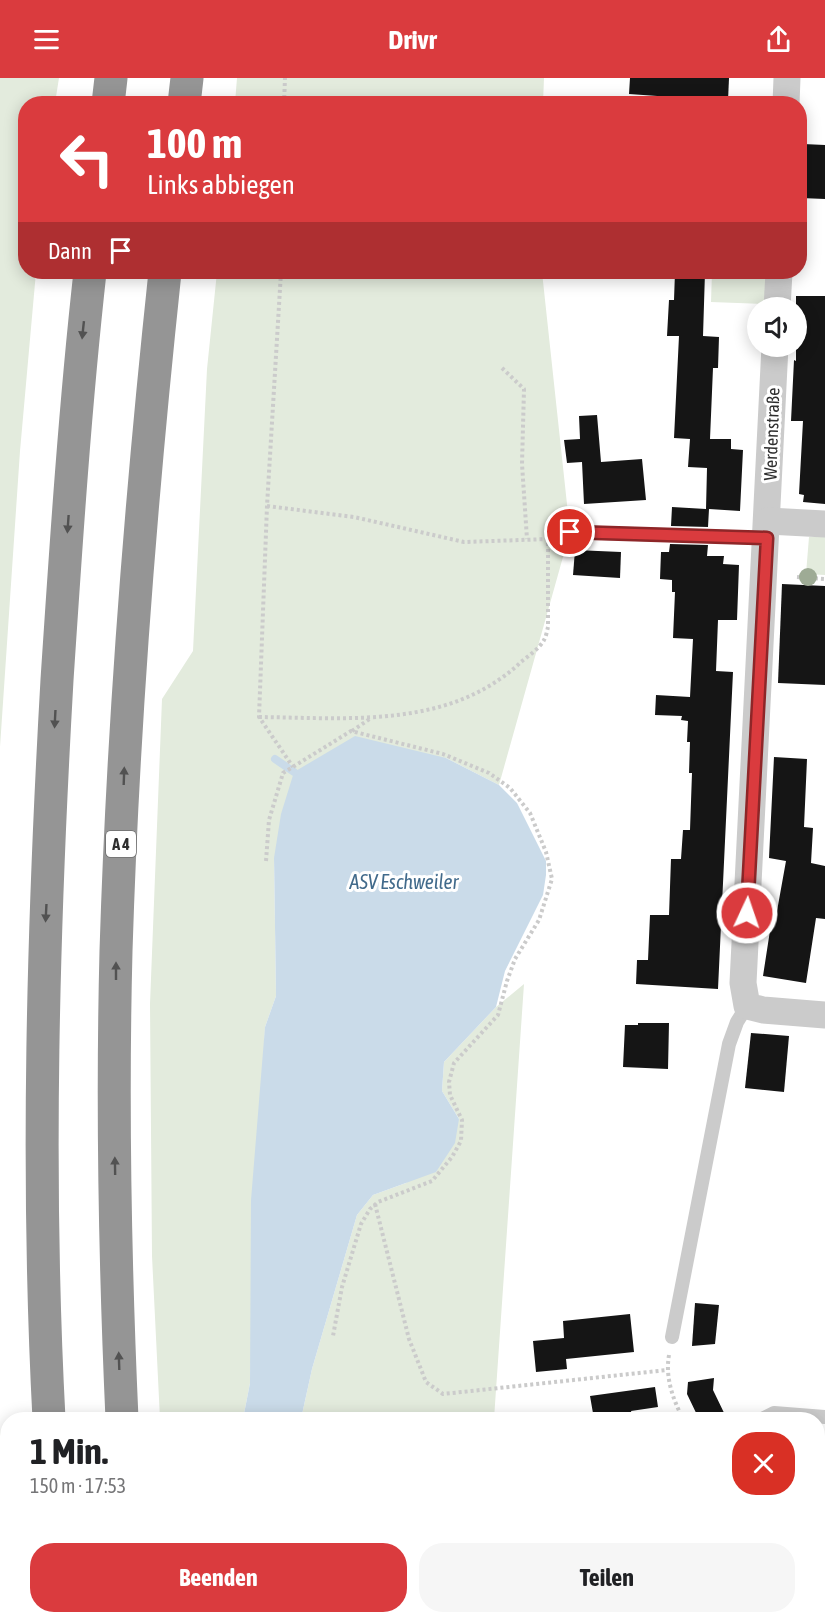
<!DOCTYPE html>
<html lang="de">
<meta charset="utf-8">
<style>
body{margin:0;font-family:"Asap Condensed",sans-serif;background:#f6f6f6;color:#202124;height:100vh;display:flex;flex-direction:column;font-size:22px;white-space:nowrap}
*{box-sizing:border-box;margin:0}
p{font-size:20px;color:#757577}
.icon{flex:none;width:33px;height:33px;fill:none;stroke:currentColor;stroke-width:2;stroke-linecap:round;stroke-linejoin:round}
.map{position:relative;flex:1;overflow:hidden}
.drawer{position:absolute;left:0px;top:1334px;width:825px;height:212px;display:flex;flex-direction:column;background:#fff;border-radius:24px 24px 0 0;box-shadow:0 3px 15px #0003}
.drawer>*{flex:none}
.guide{position:absolute;left:18px;top:18px;width:789px;height:183px;border-radius:24px;box-shadow:0 3px 15px #0003;background:#da3b3e;color:#fff;overflow:hidden}
.controls{position:absolute;left:747px;top:219px;display:grid;gap:12px}
.controls a{display:grid;place-items:center;width:60px;height:60px;border-radius:50%;background:#fff;box-shadow:0 3px 15px #0003;font-size:30px}
.pin{position:absolute;display:grid;place-items:center;width:51px;height:51px;color:#fff;margin:-26px;border:3px solid #fff;border-radius:50%;box-shadow:0 2px 6px #0007}
.me{position:absolute;width:66px;margin:-33px;rotate:3deg;stroke-linejoin:round;filter:drop-shadow(0 0 4px #0008)}
.turn{display:flex;align-items:center;gap:21px;height:126px;padding:0 30px;font-size:27px}
.turn .icon{width:78px;height:78px;stroke-width:2.5}
.turn b{display:block;font-size:42px;line-height:51px}
.then{display:flex;align-items:center;height:57px;padding:0 30px;background:#0003;gap:12px;font-size:22px}
.round{display:grid;place-items:center;flex:none;width:63px;height:63px;border-radius:24px;background:#f6f6f6}
.overview{display:flex;align-items:center;justify-content:space-between;height:102px;padding:0 30px}
h1{font-size:36px;font-weight:700;line-height:45px}
.action{display:flex;gap:12px;margin-top:auto;padding:12px 30px}
.action a{flex:1;height:69px;border-radius:24px;background:#da3b3e;color:#fff;font-size:24px;font-weight:700;line-height:69px;text-align:center}
.action a+a{background:#f6f6f6;color:#202124}
header{display:flex;justify-content:space-between;align-items:center;height:78px;padding:0 30px;background:#da3b3e;color:#fff;font-size:27px;font-weight:700}
.map>svg:first-child{display:block}
</style>
<header><svg class="icon" aria-label="menu" viewBox="0 0 24 24"><path d="M4 6h16M4 12h16M4 18h16"/></svg>Drivr<svg class="icon" aria-label="share" viewBox="0 0 24 24"><path d="M12 15V3M7 8l5-5 5 5M5 13v7h14v-7"/></svg></header>
<div class="map">
<svg width="825" height="1544" viewBox="0 0 825 1544">
<rect width="100%" height="100%" fill="#fff"/>
<!-- green -->
<g fill="#e3ebdd">
<polygon points="0,0 59,0 55,25 26,26 26,194 36,194 20,373 0,669"/>
<polygon points="237,0 544,0 543,25 235,25"/>
<polygon points="217,194 542,194 570,454 499,707 446,680 274,780 276,918 265,949 250,1305 243,1341 160,1341 152,1178 150,926 162,621 193,573 207,291"/>
<polygon points="712,194 766,194 765,226 711,224"/>
<polygon points="809,459 825,459 825,497 806,496"/>
<polygon points="524,906 494,1341 301,1341 312,1291 357,1137 373,1117 406,1105 459,1041 442,1013 444,984 496,929"/>
<polygon points="0,1351 8,1435 8,1538 17,1538 17,1544 0,1544"/>
<polygon points="169,1538 522,1538 521,1544 169,1544"/>
</g>
<!-- water -->
<polygon fill="#cadbe9" points="355,658 446,680 499,707 517,725 546,783 546,797 543,817 505,893 496,929 444,984 442,1013 459,1041 455,1065 436,1094 373,1117 357,1137 312,1291 301,1341 243,1341 250,1305 251,1122 265,949 276,918 274,780 281,736 294,694"/>
<g fill="none" stroke-linecap="round" stroke-linejoin="round">
<!-- stream -->
<g stroke="#cadbe9" stroke-width="8">
<polyline points="275,681 294,694"/>
<polyline points="271,1544 271,1538"/>
</g>
</g>
<!-- building -->
<g fill="#151515">
<polygon points="630,0 729,0 728,23 629,16"/>
<polygon points="803,66 825,67 825,121 801,120"/>
<polygon points="675,194 705,194 703,258 719,259 718,290 713,290 710,361 731,361 731,371 743,372 740,433 709,431 708,449 671,448 672,429 706,431 707,390 688,389 690,361 674,360 679,258 667,258 669,222 674,222"/>
<polygon points="796,218 825,218 825,426 803,424 804,417 799,416 803,343 791,343 794,282 796,283"/>
<polygon points="597,337 601,384 642,381 646,422 584,426 582,384 567,385 564,362 580,361 579,338"/>
<polygon points="670,466 708,467 707,478 724,478 723,486 739,487 737,542 718,542 716,593 733,594 718,911 636,906 637,882 648,882 650,837 669,837 671,781 681,781 683,752 690,752 692,695 689,695 690,664 687,664 688,643 681,642 682,638 655,637 656,617 690,619 693,561 673,560 675,514 672,514 672,502 660,501 661,474 669,474"/>
<polygon points="575,472 621,474 620,500 573,497"/>
<polygon points="782,506 825,508 825,607 778,605"/>
<polygon points="774,679 807,681 804,749 813,750 811,785 825,788 825,841 816,840 806,905 763,898 773,833 777,833 786,783 769,780"/>
<polygon points="638,945 669,945 668,991 623,989 625,947 638,947"/>
<polygon points="751,955 789,958 784,1014 745,1010"/>
<polygon points="695,1225 719,1227 715,1266 692,1268"/>
<polygon points="630,1236 634,1274 566,1281 567,1291 536,1294 533,1263 564,1260 563,1243"/>
<polygon points="714,1300 713,1312 727,1341 699,1341 687,1316 688,1304"/>
<polygon points="655,1309 658,1329 631,1333 633,1341 594,1341 590,1318"/>
</g>
<g fill="none" stroke-linecap="round" stroke-linejoin="round">
<!-- path -->
<g stroke="#cbcbcb" stroke-width="4" stroke-dasharray="3 3" stroke-linecap="butt">
<polyline points="284,26 285,0"/>
<polyline points="281,194 267,428 259,639 293,689"/>
<polyline points="502,290 524,311 522,386 527,461"/>
<polyline points="267,428 354,439 464,464 549,461"/>
<polyline points="797,499 825,501"/>
<path d="M259,639C349,640 450,651 521,584C528,578 540,570 544,562C546,559 547,553 548,549V461"/>
<polyline points="352,653 371,640"/>
<polyline points="266,783 269,742 283,695 351,653 443,676 489,695 510,710 530,735 546,774 552,801 539,842 515,881 507,903 498,937 454,985 449,1004 450,1017 462,1042 461,1063 452,1079 432,1103 378,1124 370,1131 361,1146 342,1209 333,1258"/>
<polyline points="375,1126 409,1261 426,1304 443,1316 667,1292"/>
<path d="M669,1277C665,1300 673,1321 683,1341"/>
</g>
<!-- lane -->
<g stroke="#cbcbcb" stroke-width="14">
<polyline points="570,454 767,460"/>
<polyline points="672,1259 729,966 737,944 747,928"/>
<polyline points="762,1341 774,1335 825,1339"/>
<polyline points="776,1538 780,1544"/>
</g>
<!-- street -->
<g stroke="#cbcbcb" stroke-width="27">
<polyline points="786,26 787,0"/>
<polyline points="777,230 779,194"/>
<polyline points="775,268 743,905 747,928 763,932 825,937"/>
<polyline points="768,443 825,446"/>
</g>
<!-- highway -->
<g stroke="#959595" stroke-width="33">
<polyline points="108,26 111,0"/>
<polyline points="184,26 187,0"/>
<path d="M49,1341C36,1095 43,848 57,602C66,466 75,329 90,194"/>
<path d="M122,1341C115,1185 112,1029 116,873C123,646 141,419 165,194"/>
<polyline points="61,1538 61,1544"/>
<polyline points="132,1538 133,1544"/>
</g>
</g>
<!-- trees -->
<circle fill="#9eab95" cx="808" cy="499" r="9"/>
<!-- one-way arrows -->
<defs><path id="oneway-solid" d="M-6-.8H1V-3.2L6.5 0L1 3.2V.8H-6Z" transform="scale(1.5)"/></defs>
<g fill="#525252">
<use href="#oneway-solid" transform="translate(83 252) rotate(96)"/>
<use href="#oneway-solid" transform="translate(68 446) rotate(94)"/>
<use href="#oneway-solid" transform="translate(55 641) rotate(93)"/>
<use href="#oneway-solid" transform="translate(124 698) rotate(-88)"/>
<use href="#oneway-solid" transform="translate(46 835) rotate(93)"/>
<use href="#oneway-solid" transform="translate(116 893) rotate(-90)"/>
<use href="#oneway-solid" transform="translate(115 1088) rotate(-91)"/>
<use href="#oneway-solid" transform="translate(119 1283) rotate(-92)"/>
</g>
<g fill="none" stroke-linecap="round" stroke-linejoin="round">
<!-- route casing -->
<g stroke="#8e2628" stroke-width="15">
<polyline id="route" points="570,454 767,460 747,835"/>
</g>
<!-- route -->
<use href="#route" stroke="#da3b3e" stroke-width="10"/>
</g>
<g text-anchor="middle" stroke-width="6" stroke-linejoin="round" paint-order="stroke">
<!-- shield labels -->
<rect fill="#fff" stroke="#6d6d6d" stroke-width="1.5" x="106" y="753" width="30" height="26" rx="4.5"/>
<g font-size="16" font-weight="bold" fill="#2e2e2e">
<text x="121" y="772">A 4</text>
</g>
<!-- street labels -->
<g font-size="18" fill="#2e2e2e" stroke="#fff">
<text transform="translate(772 356) rotate(-88)" y="6">Werdenstraße</text>
</g>
<!-- water labels -->
<g font-size="20" font-style="italic" fill="#416a8b" stroke="#fff">
<text x="404" y="811">ASV Eschweiler</text>
</g>
</g>
</svg>
<div class="controls">
<a><svg class="icon" aria-label="sound" viewBox="0 0 24 24"><path d="M4 9h4l5-4v14l-5-4H4zM17 9q2 3 0 6"/></svg></a>
</div>
<div class="pin" style="left:570px;top:454px;background:#d93025"><svg class="icon" aria-label="arrive" viewBox="0 0 24 24"><path d="M6 21V4h12l-3 4 3 4H6"/></svg></div>
<svg class="me" style="left:747px;top:835px" viewBox="-20 -20 40 40"><circle r="17" fill="#da3b3e" stroke="#fff" stroke-width="3"/><path d="M0-11L8 9 0 5-8 9z" fill="#fff"/></svg>
<div class="guide">
<div class="turn"><svg class="icon" aria-label="left" viewBox="0 0 24 24"><path d="M17 20v-9H6M10 6l-5 5 5 5"/></svg><div><b>100 m</b>Links abbiegen</div></div>
<div class="then">Dann<svg class="icon" aria-label="arrive" viewBox="0 0 24 24"><path d="M6 21V4h12l-3 4 3 4H6"/></svg></div>
</div>
<section class="drawer">
<div class="overview"><div><h1>1 Min.</h1><p>150 m · 17:53</p></div><a class="round" style="background:#d93025;color:#fff"><svg class="icon" aria-label="close" viewBox="0 0 24 24"><path d="M6 6l12 12M18 6L6 18"/></svg></a></div>
<div class="action"><a>Beenden</a><a>Teilen</a></div>
</section>
</div>
